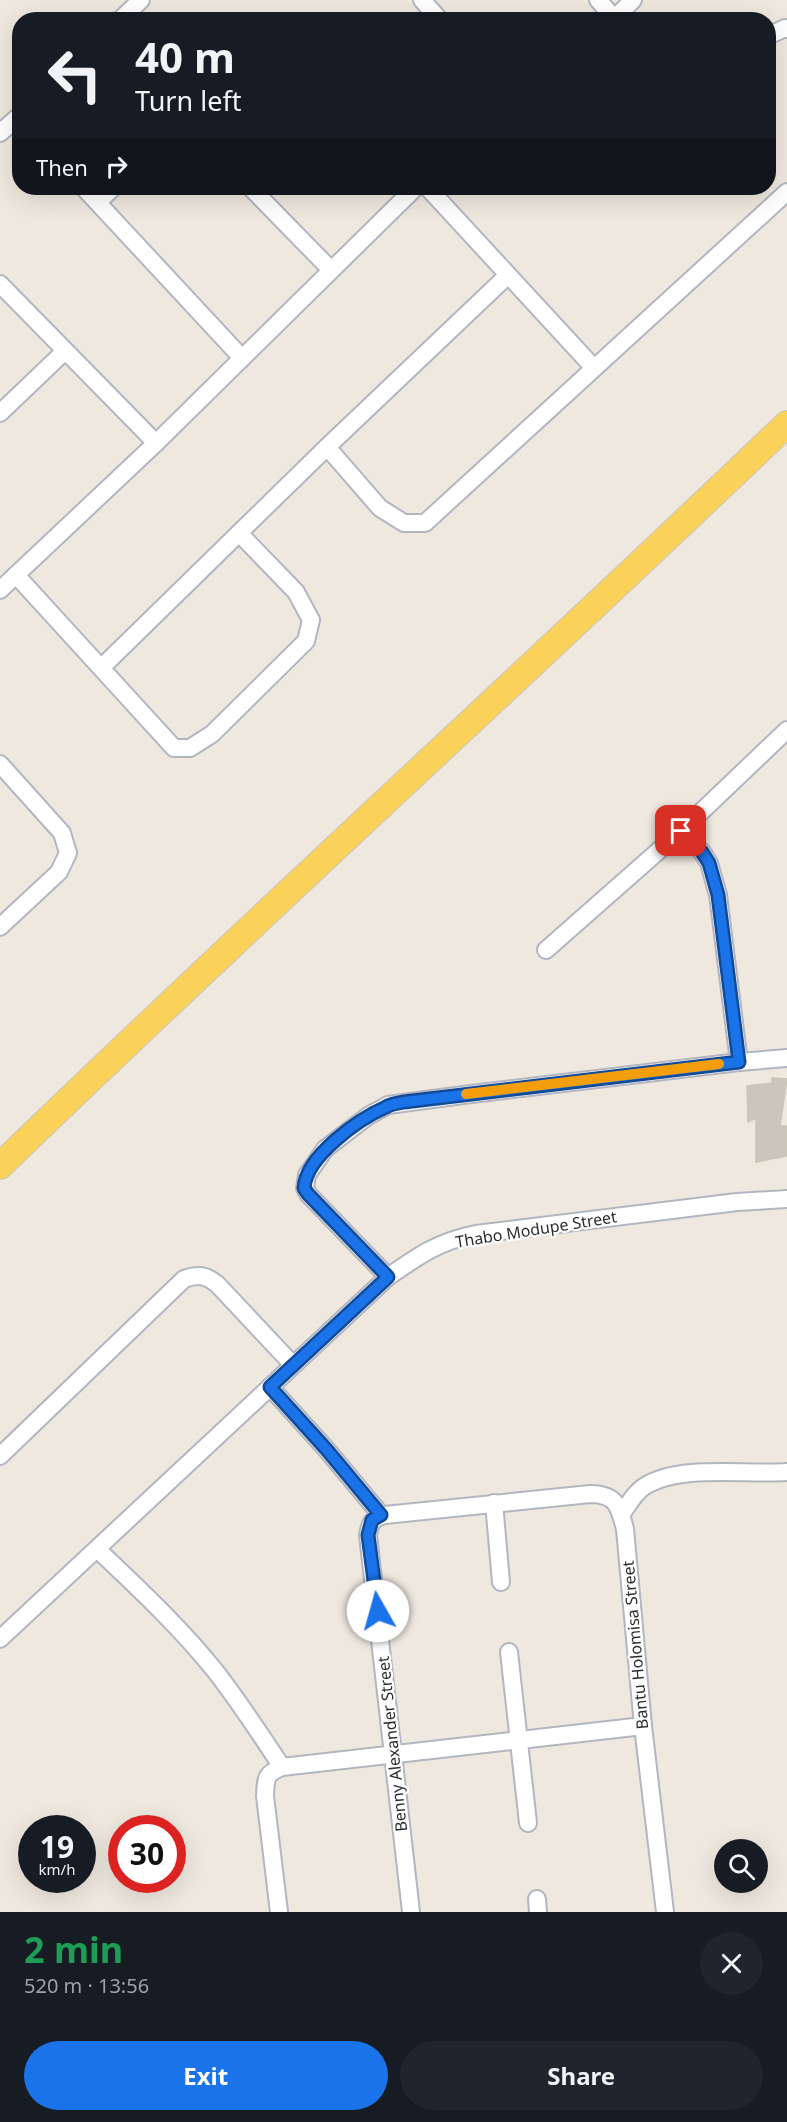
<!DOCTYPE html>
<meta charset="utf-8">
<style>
body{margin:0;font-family:"Noto Sans",sans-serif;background:#20242c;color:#f1f3f6;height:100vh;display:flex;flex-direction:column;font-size:22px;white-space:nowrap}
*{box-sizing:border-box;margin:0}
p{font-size:20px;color:#9ea1a6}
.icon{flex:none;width:33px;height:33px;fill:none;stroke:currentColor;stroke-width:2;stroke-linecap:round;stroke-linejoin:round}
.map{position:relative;height:1912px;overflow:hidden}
.details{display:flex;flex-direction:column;background:#171b24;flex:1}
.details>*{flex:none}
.guide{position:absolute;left:12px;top:12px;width:764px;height:183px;border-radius:24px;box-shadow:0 6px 24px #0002;background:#171b24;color:#f1f3f6;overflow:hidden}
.buttons{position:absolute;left:714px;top:1839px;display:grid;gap:12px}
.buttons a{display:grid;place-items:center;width:54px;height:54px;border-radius:50%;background:#171b24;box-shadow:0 6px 24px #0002;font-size:30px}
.speed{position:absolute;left:18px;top:1815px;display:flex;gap:12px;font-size:30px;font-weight:700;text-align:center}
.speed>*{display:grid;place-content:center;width:78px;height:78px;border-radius:50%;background:#171b24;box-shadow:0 6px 24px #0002;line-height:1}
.speed small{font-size:15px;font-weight:400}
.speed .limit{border:9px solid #d22;background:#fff;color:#111}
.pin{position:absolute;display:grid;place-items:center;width:51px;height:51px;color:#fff;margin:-26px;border-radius:12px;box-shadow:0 3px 9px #0006}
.me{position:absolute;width:66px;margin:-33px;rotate:353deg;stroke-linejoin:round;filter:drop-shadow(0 0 4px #0008)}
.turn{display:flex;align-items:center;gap:21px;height:126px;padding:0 24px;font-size:27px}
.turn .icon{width:78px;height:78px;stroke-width:2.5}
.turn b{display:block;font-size:42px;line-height:51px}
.then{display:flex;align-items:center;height:57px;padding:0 24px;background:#0003;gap:12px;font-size:22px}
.round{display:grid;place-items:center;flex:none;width:63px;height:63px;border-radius:32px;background:#20242c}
.headline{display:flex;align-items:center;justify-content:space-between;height:102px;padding:0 24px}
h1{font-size:36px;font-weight:700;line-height:45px;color:#1e9e55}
.action{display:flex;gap:12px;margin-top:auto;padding:12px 24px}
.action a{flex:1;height:69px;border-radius:36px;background:#1a73e8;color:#fff;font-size:24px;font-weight:700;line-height:69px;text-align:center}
.action a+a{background:#20242c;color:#f1f3f6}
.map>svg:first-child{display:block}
</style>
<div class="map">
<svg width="787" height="1912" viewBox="0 0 787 1912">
<rect width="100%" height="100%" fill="#efe8df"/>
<!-- building -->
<polygon fill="#cbc6bd" stroke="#cbc4b8" stroke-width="1.5" points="772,1078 787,1079 780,1126 787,1126 787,1156 756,1162 756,1118 748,1122 747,1086 772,1083"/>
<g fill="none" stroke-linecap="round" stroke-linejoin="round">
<!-- minor casing -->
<g stroke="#b3b6c1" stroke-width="20">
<g id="minor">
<polyline points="422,0 440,20"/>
<polyline points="598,0 616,20"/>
<polyline points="615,18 633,0"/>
<polyline points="120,20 141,0"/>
<polyline points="768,36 785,28 787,29"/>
<polyline points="0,133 20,115"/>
<polyline points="84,188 242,358"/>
<polyline points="251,188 331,270"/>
<polyline points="428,188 594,368"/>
<polyline points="98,202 113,188"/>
<polyline points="0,284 156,443"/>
<polyline points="0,413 65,351"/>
<polyline points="327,447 380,508 404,523 425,523 787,192"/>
<polyline points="16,575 174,748 190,748 212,734 306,641 311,620 296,592 239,533"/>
<polyline points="0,590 156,443 415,188"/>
<polyline points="102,667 327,447 508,275"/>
<polyline points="0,764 62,833 68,853 59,872 0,927"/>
<polyline points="681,831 702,852 709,863 718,895 739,1062"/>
<polyline points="546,950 681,831 787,730"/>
<polyline points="388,1277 308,1194 305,1188 307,1175 325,1149 368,1116 388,1105 463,1095 739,1062 787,1058"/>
<polyline points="270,1387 327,1450 381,1515"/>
<path d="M0,1456L184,1279C198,1274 206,1275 217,1284L293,1365"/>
<polyline points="494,1503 501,1582"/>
<path d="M621,1515C628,1505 635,1492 645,1486C680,1464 746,1475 787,1472"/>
<path d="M97,1549C138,1588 180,1627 216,1672C240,1703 261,1735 282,1767"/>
<path d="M0,1639L388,1277C418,1256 439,1241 476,1234L737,1202L787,1199"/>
<polyline points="509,1652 528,1823"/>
<polyline points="537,1899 538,1912"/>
<path d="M279,1912L265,1796C266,1778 265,1774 282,1767L643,1726"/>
<path d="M411,1912L368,1535C370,1523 372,1518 385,1515L590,1494C616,1494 619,1506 625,1529L643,1726L665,1912"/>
</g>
</g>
<!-- primary casing -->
<g stroke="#c8c8c8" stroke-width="28">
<path id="primary" d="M0,1166C259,915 527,673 787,424"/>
</g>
<!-- minor -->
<use href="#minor" stroke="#fff" stroke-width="16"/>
<!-- primary -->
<use href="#primary" stroke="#fad25a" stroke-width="26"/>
</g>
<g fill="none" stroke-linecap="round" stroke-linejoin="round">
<!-- route casing -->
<g stroke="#114b97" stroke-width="15">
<path id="route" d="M378,1611L368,1535L372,1520L381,1515L327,1450L270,1387L388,1277L308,1194L304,1188C306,1156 359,1119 386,1107C391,1104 398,1103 404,1102L739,1062L718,895L709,863L702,852L681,831"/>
</g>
<!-- route -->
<use href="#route" stroke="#1a73e8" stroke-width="10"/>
<!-- slow -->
<polyline stroke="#f59e0b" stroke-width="10" points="466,1094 719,1064"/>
</g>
<g text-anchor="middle" stroke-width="4.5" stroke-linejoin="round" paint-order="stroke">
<!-- street labels -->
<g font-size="16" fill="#2d2d2d" stroke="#fff">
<text transform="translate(536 1229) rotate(-9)" y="6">Thabo Modupe Street</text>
<text transform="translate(635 1645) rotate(-95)" y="6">Bantu Holomisa Street</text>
<text transform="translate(392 1744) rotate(-96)" y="6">Benny Alexander Street</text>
</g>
</g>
</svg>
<div class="buttons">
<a><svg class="icon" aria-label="search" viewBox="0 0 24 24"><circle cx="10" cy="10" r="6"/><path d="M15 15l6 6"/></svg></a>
</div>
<div class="speed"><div>19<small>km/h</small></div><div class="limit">30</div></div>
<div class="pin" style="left:681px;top:831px;background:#d93025"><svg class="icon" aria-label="arrive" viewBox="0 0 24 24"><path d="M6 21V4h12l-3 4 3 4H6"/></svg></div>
<svg class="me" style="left:378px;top:1611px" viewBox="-20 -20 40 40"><circle r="19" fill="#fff"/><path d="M0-13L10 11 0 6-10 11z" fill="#1a73e8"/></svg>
<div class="guide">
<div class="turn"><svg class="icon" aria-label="left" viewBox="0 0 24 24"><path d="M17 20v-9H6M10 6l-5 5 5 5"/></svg><div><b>40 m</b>Turn left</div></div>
<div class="then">Then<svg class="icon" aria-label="right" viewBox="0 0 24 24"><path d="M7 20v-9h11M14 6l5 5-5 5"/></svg></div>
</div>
</div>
<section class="details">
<div class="headline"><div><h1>2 min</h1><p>520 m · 13:56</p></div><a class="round"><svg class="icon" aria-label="close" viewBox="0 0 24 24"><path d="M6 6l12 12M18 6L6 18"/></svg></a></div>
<div class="action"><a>Exit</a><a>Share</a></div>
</section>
